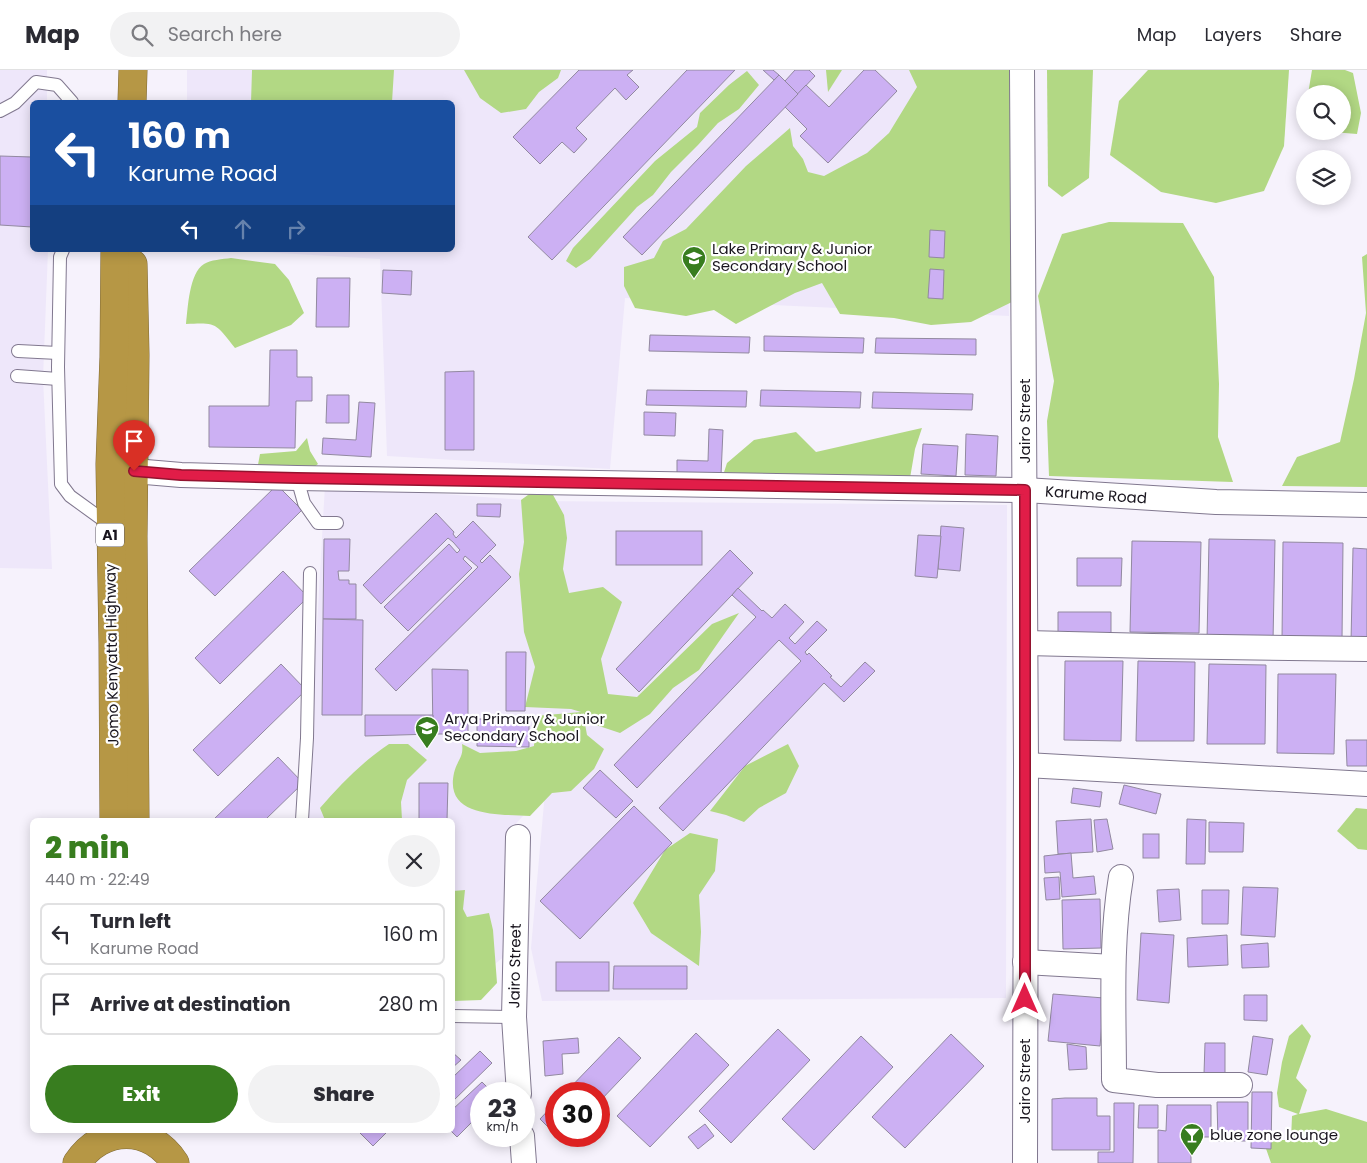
<!DOCTYPE html>
<meta charset="utf-8">
<style>
body{margin:0;font-family:Poppins,sans-serif;background:#f2f2f3;color:#2b2b33;height:100vh;display:flex;flex-direction:column;font-size:19px;white-space:nowrap}
*{box-sizing:border-box;margin:0}
p{font-size:16px;color:#7c7c81}
.icon{flex:none;width:28px;height:28px;fill:none;stroke:currentColor;stroke-width:2;stroke-linecap:round;stroke-linejoin:round}
.map{position:relative;flex:1;overflow:hidden}
.details{position:absolute;left:30px;top:748px;width:425px;height:315px;display:flex;flex-direction:column;background:#fff;border-radius:8px;box-shadow:0 2px 12px #0003}
.details>*{flex:none}
.hud{position:absolute;left:30px;top:30px;width:425px;height:152px;border-radius:8px;box-shadow:0 2px 12px #0003;background:#1a4fa0;color:#fff;overflow:hidden}
.fabs{position:absolute;left:1296px;top:15px;display:grid;gap:10px}
.fabs a{display:grid;place-items:center;width:55px;height:55px;border-radius:50%;background:#fff;box-shadow:0 2px 12px #0003;font-size:25px}
.speed{position:absolute;left:470px;top:1012px;display:flex;gap:10px;font-size:25px;font-weight:700;text-align:center}
.speed>*{display:grid;place-content:center;width:65px;height:65px;border-radius:50%;background:#fff;box-shadow:0 2px 12px #0003;line-height:1}
.speed small{font-size:12px;font-weight:400}
.speed .limit{border:8px solid #d22;background:#fff;color:#111}
.pin{position:absolute;display:grid;place-items:center;width:42px;height:42px;color:#fff;margin:-51px -21px;border-radius:50% 50% 50% 0;rotate:-45deg;box-shadow:0 0 5px #0007}
.pin .icon{rotate:45deg}
.me{position:absolute;width:55px;margin:-28px;rotate:0deg;stroke-linejoin:round;filter:drop-shadow(0 0 4px #0008)}
.turn{display:flex;align-items:center;gap:18px;height:105px;padding:0 15px;font-size:22px}
.turn .icon{width:65px;height:65px;stroke-width:2.5}
.turn b{display:block;font-size:35px;line-height:42px}
.lanes{display:flex;align-items:center;height:48px;padding:0 15px;background:#0003;justify-content:center;gap:25px;direction:ltr}
.lanes .off{opacity:.35}
.round{display:grid;place-items:center;flex:none;width:52px;height:52px;border-radius:26px;background:#f2f2f3}
.headline{display:flex;align-items:center;justify-content:space-between;height:85px;padding:0 15px}
h1{font-size:30px;font-weight:800;line-height:38px;color:#387d1f}
.button{display:flex;gap:10px;margin-top:auto;padding:10px 15px}
.button a{flex:1;height:58px;border-radius:30px;background:#387d1f;color:#fff;font-size:20px;font-weight:800;line-height:58px;text-align:center}
.button a+a{background:#f2f2f3;color:#2b2b33}
ul{padding:0;list-style:none}
li{display:flex;align-items:center;gap:15px;height:62px;margin:0 10px 8px;padding:0 5px;border:2px solid #e1e1e2;border-radius:8px}
li div{flex:1}
li b{display:block;font-size:19px}
li em{font-style:normal}
header{display:flex;align-items:center;gap:30px;box-sizing:border-box;height:70px;padding:0 25px;background:#fff;border-bottom:1px solid #e1e1e2}
header strong{font-size:24px}
nav{display:flex;gap:28px;margin-inline-start:auto;font-size:18px}
.search{width:350px;height:45px;background:#f2f2f3;display:flex;align-items:center;gap:12px;box-sizing:border-box;padding:0 18px;border-radius:28px;color:#7c7c81;font-size:19px}
.map>svg:first-child{display:block}
</style>
<header>
<strong>Map</strong>
<div class="search"><svg class="icon" aria-label="search" viewBox="0 0 24 24"><circle cx="10" cy="10" r="6"/><path d="M15 15l6 6"/></svg>Search here</div>
<nav><a>Map</a><a>Layers</a><a>Share</a></nav>
</header>
<div class="map">
<svg width="1367" height="1093" viewBox="0 0 1367 1093">
<rect width="100%" height="100%" fill="#f6f2fc"/>
<!-- built -->
<g fill="#eee7fa">
<polygon points="0,0 47,0 47,32 32,32 32,180 48,180 43,308 52,499 0,498"/>
<polygon points="187,0 1003,0 1009,246 625,228 610,399 387,386 380,189 228,180 452,180 452,32 187,32"/>
<polygon points="325,415 538,431 1007,435 1006,928 542,931 531,878 545,722 511,759 512,880 457,925 452,923 452,750 306,750"/>
</g>
<!-- green -->
<g fill="#b2d884">
<polygon points="252,0 394,0 392,32 251,32"/>
<polygon points="464,0 561,0 558,8 539,22 526,39 501,43 480,28"/>
<polygon points="826,0 842,0 828,22"/>
<polygon points="909,0 1012,0 1014,231 971,252 931,255 894,248 840,244 822,213 795,223 736,254 714,240 686,246 635,238 624,216 624,197 654,188 663,171 686,159 746,96 790,58 793,76 803,89 808,102 824,106 867,83 889,63 917,17"/>
<polygon points="1047,0 1093,0 1089,108 1062,127 1048,116"/>
<polygon points="1148,0 1289,0 1284,76 1264,121 1216,133 1161,122 1110,85 1119,31"/>
<polygon points="1312,0 1345,0 1353,3 1361,43 1357,64 1320,61 1342,61 1342,24 1308,24"/>
<polygon points="747,1 759,15 739,39 718,53 698,75 671,102 653,125 637,137 590,189 576,198 566,191 573,178 655,91 697,57 700,43 729,15"/>
<polygon points="1109,152 1183,153 1214,207 1219,314 1218,367 1233,412 1049,406 1047,351 1054,311 1038,226 1062,164"/>
<polygon points="1367,184 1367,417 1282,416 1297,387 1340,372 1354,309 1366,243 1362,187"/>
<path d="M231,188L275,194L289,210L304,243L291,255L235,278C216,254 218,252 186,254C188,238 189,203 204,194C210,190 223,189 231,188Z"/>
<polygon points="922,358 915,379 910,408 765,425 716,427 727,393 754,370 796,362 816,382"/>
<polygon points="307,368 310,381 318,394 305,404 257,400 260,384 296,381"/>
<path d="M546,412L564,445L567,468L563,499L569,523L603,517L622,532L601,589L608,624L637,627L712,554L739,543L699,600L673,618L650,644L620,663L596,655L583,643L587,665L604,679L594,699L571,721L552,723L530,746C500,744 444,748 454,703C457,690 464,688 462,674L480,683L516,681L534,676L535,646L581,642L571,639L525,637L535,597L524,562L519,504L524,472L521,430Z"/>
<path d="M389,674H408L427,690L407,710L401,732L402,750H325L320,738C341,714 362,692 389,674Z"/>
<polygon points="788,674 799,696 786,723 759,738 744,752 726,745 710,741 745,696"/>
<polygon points="1356,738 1367,739 1367,780 1358,779 1337,761"/>
<polygon points="690,763 718,769 715,801 699,825 701,862 699,896 651,863 633,833 665,780"/>
<polygon points="465,820 463,839 467,847 489,843 493,860 497,913 481,930 453,931 453,821"/>
<polygon points="1302,954 1311,966 1296,1008 1307,1020 1299,1044 1326,1039 1367,1052 1367,1093 1271,1093 1263,1070 1291,1070 1292,1046 1298,1044 1279,1037 1277,1023 1282,992 1289,966"/>
</g>
<!-- building -->
<g fill="#ccb0f3" stroke="#9289a0">
<polygon points="579,0 633,0 627,5 639,17 626,30 615,18 576,58 587,69 574,83 562,72 540,94 513,67"/>
<polygon points="687,0 735,0 552,190 528,167"/>
<polygon points="763,0 773,0 779,5 774,10"/>
<polygon points="795,0 809,0 815,6 798,24 785,11"/>
<polygon points="864,0 875,0 897,21 828,93 800,66 807,59 785,37 806,15 829,37"/>
<polygon points="779,5 798,24 642,185 623,167"/>
<polygon points="0,86 32,87 32,157 0,155"/>
<polygon points="930,160 945,161 944,188 929,187"/>
<polygon points="930,199 944,200 943,229 928,228"/>
<polygon points="383,200 412,201 411,225 382,223"/>
<polygon points="317,208 350,208 349,257 316,257"/>
<polygon points="650,265 750,267 749,283 649,281"/>
<polygon points="764,266 864,268 863,283 764,281"/>
<polygon points="876,268 976,269 976,285 875,283"/>
<polygon points="270,280 297,280 297,307 312,307 312,331 296,331 295,378 209,377 209,336 269,336"/>
<polygon points="474,301 474,380 445,380 445,302"/>
<polygon points="647,320 747,321 746,337 646,335"/>
<polygon points="761,320 861,322 860,338 760,336"/>
<polygon points="873,322 973,324 972,340 872,338"/>
<polygon points="327,325 349,325 349,353 326,353"/>
<polygon points="359,332 375,333 371,387 322,384 323,368 356,370"/>
<polygon points="644,342 676,343 675,366 644,365"/>
<polygon points="709,359 723,360 721,405 677,404 677,390 708,391"/>
<polygon points="966,364 998,366 996,406 965,405"/>
<polygon points="923,374 958,376 956,406 921,404"/>
<polygon points="277,415 302,440 215,526 189,501"/>
<polygon points="477,434 501,434 500,447 477,446"/>
<polygon points="436,443 454,462 453,464 456,468 473,451 496,475 480,491 482,493 490,485 511,507 396,621 375,599 478,497 465,486 463,489 472,498 408,561 384,537 449,474 457,483 460,480 453,472 448,468 381,534 363,515"/>
<polygon points="941,456 964,458 960,501 938,499"/>
<rect x="616" y="461" width="86" height="34"/>
<polygon points="918,465 941,466 937,508 915,506"/>
<polygon points="324,469 350,469 349,501 338,501 339,510 349,510 349,514 356,514 356,549 323,549"/>
<polygon points="1209,469 1275,470 1273,571 1207,571"/>
<polygon points="1132,471 1201,472 1199,563 1130,562"/>
<polygon points="1283,472 1343,473 1342,570 1282,569"/>
<polygon points="1353,478 1367,479 1367,573 1351,572"/>
<polygon points="730,480 753,503 639,622 616,599"/>
<polygon points="1077,488 1122,488 1121,516 1077,516"/>
<polygon points="283,501 308,527 220,614 195,588"/>
<polygon points="738,518 762,541 763,540 772,548 785,534 804,552 789,568 795,574 817,551 827,560 805,582 807,585 809,583 832,606 830,607 841,617 865,592 875,601 844,632 824,613 683,761 659,738 801,591 779,570 637,718 614,695 756,547 732,525"/>
<polygon points="1058,542 1111,542 1111,564 1058,563"/>
<polygon points="323,549 363,550 362,645 322,645"/>
<polygon points="506,582 526,582 525,641 506,641"/>
<polygon points="1065,591 1123,591 1121,671 1064,670"/>
<polygon points="1138,591 1195,592 1194,671 1136,671"/>
<polygon points="281,594 306,620 218,706 193,680"/>
<polygon points="1209,594 1266,595 1265,674 1207,674"/>
<polygon points="432,599 468,600 468,664 433,664"/>
<polygon points="1278,604 1336,604 1334,684 1277,683"/>
<polygon points="365,645 433,645 433,664 365,666"/>
<polygon points="477,649 529,649 529,677 477,676"/>
<polygon points="1346,670 1367,670 1367,696 1347,696"/>
<polygon points="278,687 303,713 265,750 213,750"/>
<polygon points="600,700 633,731 616,748 583,718"/>
<polygon points="419,713 448,713 447,750 419,750"/>
<polygon points="1124,715 1161,724 1156,744 1119,734"/>
<polygon points="1073,718 1102,722 1100,737 1071,733"/>
<polygon points="634,736 672,773 580,869 540,831"/>
<polygon points="1091,749 1093,782 1058,784 1056,751"/>
<polygon points="1107,749 1113,779 1097,782 1094,750"/>
<polygon points="1187,749 1206,750 1205,794 1186,794"/>
<polygon points="1209,752 1244,753 1243,782 1209,782"/>
<rect x="1143" y="764" width="16" height="24"/>
<polygon points="1071,783 1073,808 1094,806 1096,824 1062,827 1060,802 1045,803 1044,786"/>
<polygon points="1059,807 1060,829 1046,830 1044,808"/>
<polygon points="1243,817 1278,818 1275,867 1241,865"/>
<polygon points="1179,819 1181,850 1159,852 1157,820"/>
<polygon points="1202,820 1229,820 1228,854 1202,854"/>
<polygon points="1100,829 1101,878 1063,879 1062,830"/>
<polygon points="1141,863 1174,865 1169,933 1137,930"/>
<polygon points="1227,865 1228,895 1188,897 1187,868"/>
<polygon points="1268,873 1269,897 1242,898 1241,875"/>
<rect x="556" y="892" width="53" height="29"/>
<polygon points="614,896 687,896 687,919 613,919"/>
<polygon points="1053,924 1104,928 1100,976 1048,971"/>
<polygon points="1244,925 1267,925 1267,951 1244,950"/>
<polygon points="778,959 810,990 731,1073 699,1041"/>
<polygon points="696,963 729,995 650,1077 617,1046"/>
<polygon points="951,964 984,996 905,1078 872,1047"/>
<polygon points="861,966 893,997 814,1080 782,1049"/>
<polygon points="1253,966 1273,969 1267,1005 1248,1002"/>
<polygon points="619,967 641,988 599,1032 599,1024 564,1024"/>
<polygon points="578,968 579,983 562,984 563,1004 545,1006 543,971"/>
<polygon points="1205,973 1225,973 1225,1005 1204,1004"/>
<polygon points="1067,974 1086,977 1087,999 1069,1000"/>
<polygon points="480,981 492,993 452,1032 452,1008"/>
<polygon points="452,982 461,990 452,998"/>
<polygon points="482,1012 494,1024 481,1024 481,1043 457,1067 450,1060 452,1060 452,1040"/>
<polygon points="1252,1022 1272,1022 1271,1079 1251,1078"/>
<polygon points="1065,1028 1097,1028 1097,1046 1110,1046 1110,1080 1052,1080 1052,1029"/>
<polygon points="556,1032 556,1065 540,1049"/>
<polygon points="1217,1032 1248,1032 1248,1071 1218,1071"/>
<polygon points="1114,1033 1134,1033 1133,1093 1098,1093 1098,1082 1114,1082"/>
<polygon points="1139,1035 1158,1035 1158,1058 1138,1058"/>
<polygon points="1167,1035 1211,1035 1211,1067 1191,1067 1191,1093 1158,1093 1158,1060 1166,1061"/>
<polygon points="705,1054 714,1066 698,1079 688,1067"/>
<polygon points="357,1060 389,1060 373,1076"/>
</g>
<g fill="none" stroke-linecap="round" stroke-linejoin="round">
<!-- lane casing -->
<g stroke="#81788f" stroke-width="14">
<g id="lane">
<polyline points="0,41 15,33 36,12 57,15 72,32"/>
<polyline points="63,180 60,187 58,297 61,414 70,426 110,455"/>
<polyline points="18,281 58,283"/>
<polyline points="17,306 58,309"/>
<polyline points="297,408 304,433 318,453 337,453"/>
<polyline points="302,750 307,668 310,503"/>
<polyline points="452,946 514,947"/>
</g>
</g>
<!-- street casing -->
<g stroke="#81788f" stroke-width="26">
<g id="street">
<polyline points="1022,0 1026,695 1025,1093"/>
<polyline points="134,401 181,405 297,408 1025,420 1216,432 1367,435"/>
<polyline points="1026,573 1152,576 1367,579"/>
<polyline points="1026,695 1367,714"/>
<polyline points="518,767 514,947 519,1024"/>
<path d="M1121,807C1110,873 1114,942 1114,1010L1157,1015H1240"/>
<polyline points="1025,892 1113,897"/>
<polyline points="522,1066 524,1093"/>
</g>
</g>
<!-- highway casing -->
<g stroke="#7f6a37" stroke-width="29">
<g id="highway">
<polyline points="132,32 133,0"/>
<polyline points="133,194 135,285 133,466 135,750"/>
<polyline points="114,750 113,573 110,394 114,287 115,180"/>
<path d="M77,1093C102,1055 151,1055 175,1093"/>
</g>
</g>
<!-- lane -->
<use href="#lane" stroke="#fff" stroke-width="12"/>
<!-- street -->
<use href="#street" stroke="#fff" stroke-width="24"/>
<!-- highway -->
<use href="#highway" stroke="#b69745" stroke-width="28"/>
</g>
<g fill="none" stroke-linecap="round" stroke-linejoin="round">
<!-- route casing -->
<g stroke="#92132f" stroke-width="12">
<polyline id="route" points="134,401 181,405 297,408 1025,420 1025,929"/>
</g>
<!-- route -->
<use href="#route" stroke="#e11d48" stroke-width="9"/>
</g>
<!-- icons -->
<defs>
<g id="school-pin" transform="scale(1.25)"><path d="M0 17L-7.5 6A9.5 9.5 0 1 1 7.5 6Z" fill="#387d1f" stroke="#fff"/><path d="M0-5L7-2L0 1L-7-2ZM-4 1L0 2.5L4 1V4Q0 6-4 4Z" fill="#fff"/></g>
<g id="bar-pin" transform="scale(1.25)"><path d="M0 17L-7.5 6A9.5 9.5 0 1 1 7.5 6Z" fill="#387d1f" stroke="#fff"/><path d="M-6-5H6L.8 .8V4.5H3.5V6h-7V4.5H-.8V.8Z" fill="#fff"/></g>
</defs>
<g fill-rule="evenodd">
<use href="#school-pin" x="694" y="188"/>
<use href="#school-pin" x="427" y="658"/>
<use href="#bar-pin" x="1192" y="1065"/>
</g>
<g text-anchor="middle" stroke-width="4.5" stroke-linejoin="round" paint-order="stroke">
<!-- shield labels -->
<rect fill="#fff" stroke="#5e5b62" stroke-width="1" x="96" y="453.5" width="28" height="23" rx="4"/>
<g font-size="14" font-weight="bold" fill="#19151e">
<text x="110" y="470">A1</text>
</g>
<!-- poi labels -->
<g font-size="15" fill="#19151e" stroke="#fff" text-anchor="start">
<text x="712" y="184">Lake Primary &amp; Junior<tspan x="712" dy="17">Secondary School</tspan></text>
<text x="444" y="654">Arya Primary &amp; Junior<tspan x="444" dy="17">Secondary School</tspan></text>
<text x="1210" y="1070">blue zone lounge</text>
</g>
<!-- street labels -->
<g font-size="15" fill="#19151e" stroke="#fff">
<text transform="translate(1025 351) rotate(-90)" y="5">Jairo Street</text>
<text transform="translate(1096 425) rotate(4)" y="5">Karume Road</text>
<text transform="translate(112 585) rotate(-91)" y="5">Jomo Kenyatta Highway</text>
<text transform="translate(515 896) rotate(-89)" y="5">Jairo Street</text>
<text transform="translate(1025 1011) rotate(-90)" y="5">Jairo Street</text>
</g>
</g>
</svg>
<div class="fabs">
<a><svg class="icon" aria-label="search" viewBox="0 0 24 24"><circle cx="10" cy="10" r="6"/><path d="M15 15l6 6"/></svg></a>
<a><svg class="icon" aria-label="layers" viewBox="0 0 24 24"><path d="M12 4l9 5-9 5-9-5zM3 14l9 5 9-5"/></svg></a>
</div>
<div class="speed"><div>23<small>km/h</small></div><div class="limit">30</div></div>
<div class="pin" style="left:134px;top:401px;background:#d93025"><svg class="icon" aria-label="arrive" viewBox="0 0 24 24"><path d="M6 21V4h12l-3 4 3 4H6"/></svg></div>
<svg class="me" style="left:1025px;top:929px" viewBox="-20 -20 40 40"><path d="M0-17L14 15 0 8-14 15z" fill="#e11d48" stroke="#fff" stroke-width="4"/></svg>
<div class="hud">
<div class="turn"><svg class="icon" aria-label="left" viewBox="0 0 24 24"><path d="M17 20v-9H6M10 6l-5 5 5 5"/></svg><div><b>160 m</b>Karume Road</div></div>
<div class="lanes"><svg class="icon" aria-label="left" viewBox="0 0 24 24"><path d="M17 20v-9H6M10 6l-5 5 5 5"/></svg><svg class="icon off" aria-label="ahead" viewBox="0 0 24 24"><path d="M12 20V5M6 11l6-6 6 6"/></svg><svg class="icon off" aria-label="right" viewBox="0 0 24 24"><path d="M7 20v-9h11M14 6l5 5-5 5"/></svg></div>
</div>
<section class="details">
<div class="headline"><div><h1>2 min</h1><p>440 m · 22:49</p></div><a class="round"><svg class="icon" aria-label="close" viewBox="0 0 24 24"><path d="M6 6l12 12M18 6L6 18"/></svg></a></div>
<ul>
<li><svg class="icon" aria-label="left" viewBox="0 0 24 24"><path d="M17 20v-9H6M10 6l-5 5 5 5"/></svg><div><b>Turn left</b><p>Karume Road</p></div><em>160 m</em></li>
<li><svg class="icon" aria-label="arrive" viewBox="0 0 24 24"><path d="M6 21V4h12l-3 4 3 4H6"/></svg><div><b>Arrive at destination</b></div><em>280 m</em></li>
</ul>
<div class="button"><a>Exit</a><a>Share</a></div>
</section>
</div>
